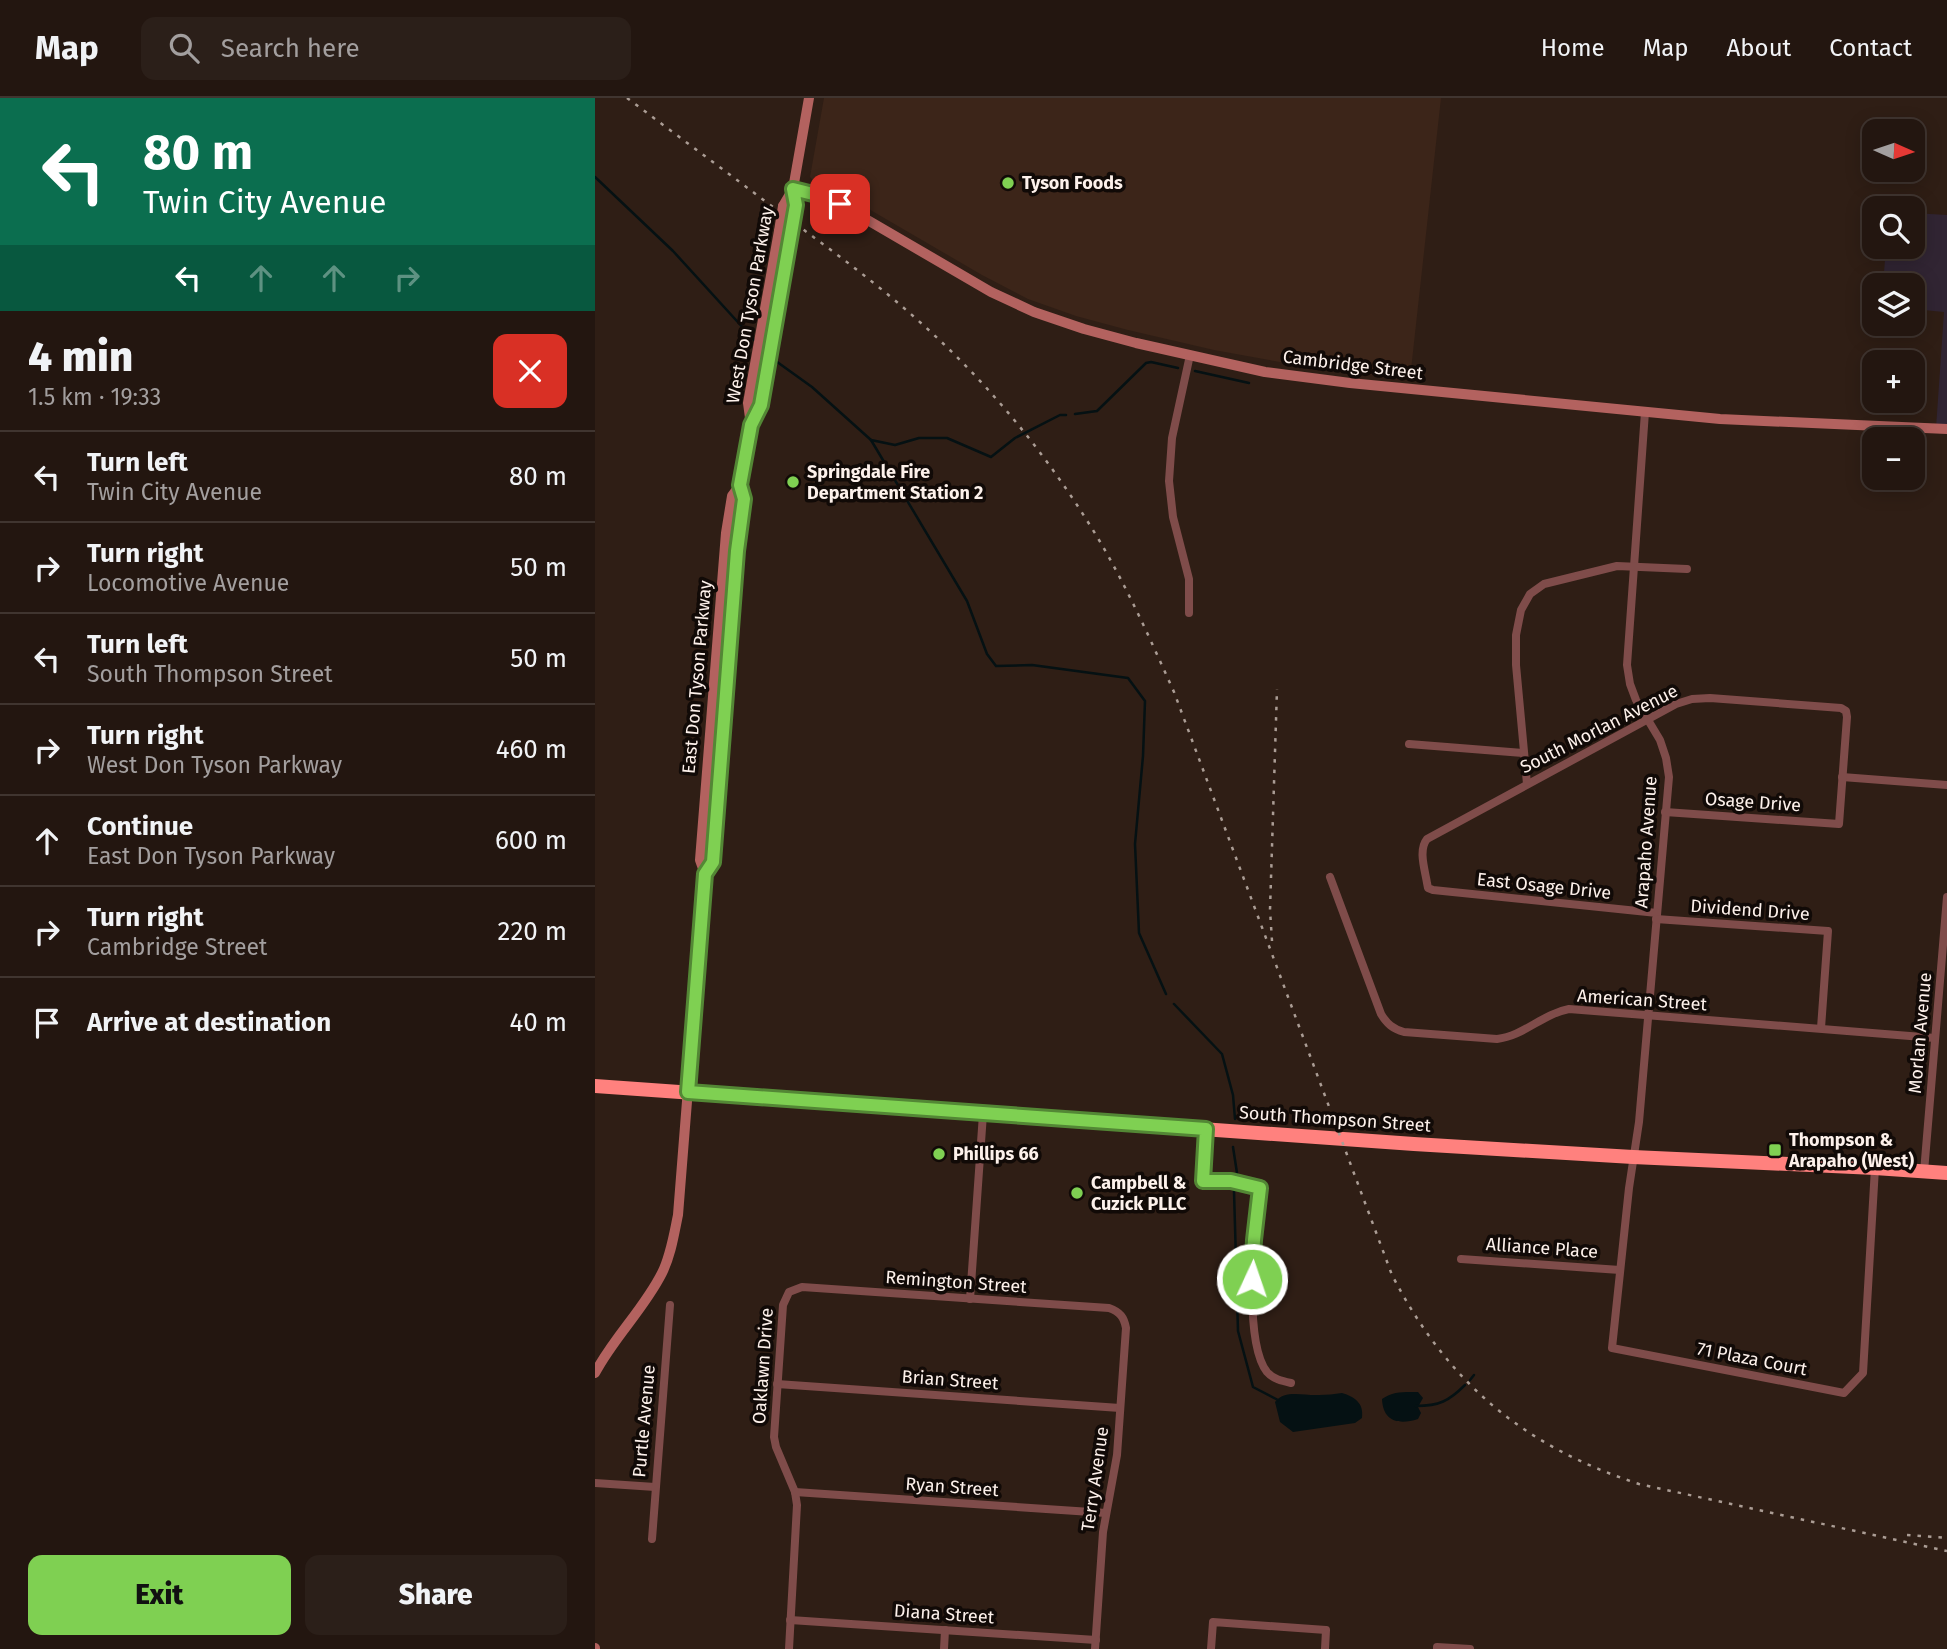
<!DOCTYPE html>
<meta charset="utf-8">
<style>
body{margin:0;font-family:"Fira Sans",sans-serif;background:#2b1f19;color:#f1f3f6;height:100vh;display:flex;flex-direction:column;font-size:26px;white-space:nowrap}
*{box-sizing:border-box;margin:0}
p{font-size:23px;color:#a39f9f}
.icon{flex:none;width:38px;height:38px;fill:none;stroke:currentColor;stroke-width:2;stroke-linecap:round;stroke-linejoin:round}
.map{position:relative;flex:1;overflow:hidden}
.sheet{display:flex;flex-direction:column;background:#231610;width:595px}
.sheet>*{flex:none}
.guide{background:#0b6e4f;color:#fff;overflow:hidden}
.needle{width:46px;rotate:93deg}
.controls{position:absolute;left:1267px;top:21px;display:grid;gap:14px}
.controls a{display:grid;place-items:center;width:63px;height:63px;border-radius:14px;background:#231610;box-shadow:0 4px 18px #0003,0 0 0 2px #403530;font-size:35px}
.pin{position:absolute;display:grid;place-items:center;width:60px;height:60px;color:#fff;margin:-30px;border-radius:14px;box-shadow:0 4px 10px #0006}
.me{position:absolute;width:77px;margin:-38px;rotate:3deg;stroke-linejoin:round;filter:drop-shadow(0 0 5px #0008)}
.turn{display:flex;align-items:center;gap:24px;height:147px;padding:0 28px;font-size:32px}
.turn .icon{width:91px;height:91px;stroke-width:2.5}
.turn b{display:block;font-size:49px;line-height:60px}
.lanes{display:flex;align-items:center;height:66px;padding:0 28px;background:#0003;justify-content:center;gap:35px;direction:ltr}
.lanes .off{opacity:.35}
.round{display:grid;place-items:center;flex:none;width:74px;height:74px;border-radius:14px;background:#2b1f19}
.overview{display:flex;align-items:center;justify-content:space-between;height:119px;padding:0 28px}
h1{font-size:42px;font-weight:800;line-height:52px}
.primary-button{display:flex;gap:14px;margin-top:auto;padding:14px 28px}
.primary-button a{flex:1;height:80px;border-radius:14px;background:#7fd052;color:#111;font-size:28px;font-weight:800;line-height:80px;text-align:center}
.primary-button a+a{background:#2b1f19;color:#f1f3f6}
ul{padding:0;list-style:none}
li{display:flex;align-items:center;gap:21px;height:91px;padding:0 28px;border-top:2px solid #403530}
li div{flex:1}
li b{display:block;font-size:26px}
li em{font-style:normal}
header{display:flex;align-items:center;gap:42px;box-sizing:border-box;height:98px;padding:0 35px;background:#231610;border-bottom:2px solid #403530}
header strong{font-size:33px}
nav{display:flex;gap:38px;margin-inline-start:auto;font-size:24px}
.search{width:490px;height:63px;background:#2b1f19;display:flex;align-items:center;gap:18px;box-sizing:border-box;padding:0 24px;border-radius:14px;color:#a39f9f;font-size:26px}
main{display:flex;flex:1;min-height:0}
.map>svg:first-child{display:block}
</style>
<header>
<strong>Map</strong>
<div class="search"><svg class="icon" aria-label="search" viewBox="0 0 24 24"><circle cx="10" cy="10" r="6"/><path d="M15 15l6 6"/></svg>Search here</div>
<nav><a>Home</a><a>Map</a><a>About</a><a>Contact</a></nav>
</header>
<main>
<section class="sheet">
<div class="guide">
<div class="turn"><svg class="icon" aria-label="left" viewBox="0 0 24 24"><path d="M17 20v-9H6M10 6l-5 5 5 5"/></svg><div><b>80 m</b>Twin City Avenue</div></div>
<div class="lanes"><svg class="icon" aria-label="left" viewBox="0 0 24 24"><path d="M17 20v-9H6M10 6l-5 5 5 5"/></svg><svg class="icon off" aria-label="ahead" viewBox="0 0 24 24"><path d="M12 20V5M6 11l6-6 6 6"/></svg><svg class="icon off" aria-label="ahead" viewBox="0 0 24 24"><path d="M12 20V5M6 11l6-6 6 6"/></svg><svg class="icon off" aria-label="right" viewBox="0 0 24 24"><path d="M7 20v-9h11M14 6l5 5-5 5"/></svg></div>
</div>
<div class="overview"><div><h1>4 min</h1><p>1.5 km · 19:33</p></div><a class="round" style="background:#d93025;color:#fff"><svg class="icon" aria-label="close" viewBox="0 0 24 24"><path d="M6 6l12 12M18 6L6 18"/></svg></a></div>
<ul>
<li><svg class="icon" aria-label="left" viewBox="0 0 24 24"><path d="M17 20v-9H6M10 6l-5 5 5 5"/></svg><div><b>Turn left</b><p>Twin City Avenue</p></div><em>80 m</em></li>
<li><svg class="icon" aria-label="right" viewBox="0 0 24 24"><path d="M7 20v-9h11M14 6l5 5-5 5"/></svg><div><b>Turn right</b><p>Locomotive Avenue</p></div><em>50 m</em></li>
<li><svg class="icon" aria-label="left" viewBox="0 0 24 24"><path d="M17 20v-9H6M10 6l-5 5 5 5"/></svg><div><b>Turn left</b><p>South Thompson Street</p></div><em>50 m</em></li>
<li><svg class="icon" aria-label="right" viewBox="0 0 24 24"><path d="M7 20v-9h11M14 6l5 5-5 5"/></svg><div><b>Turn right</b><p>West Don Tyson Parkway</p></div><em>460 m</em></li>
<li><svg class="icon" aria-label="ahead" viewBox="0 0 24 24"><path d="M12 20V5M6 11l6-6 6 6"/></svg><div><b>Continue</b><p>East Don Tyson Parkway</p></div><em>600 m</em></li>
<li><svg class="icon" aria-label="right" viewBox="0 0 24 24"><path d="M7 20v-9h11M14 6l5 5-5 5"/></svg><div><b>Turn right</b><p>Cambridge Street</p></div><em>220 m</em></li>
<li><svg class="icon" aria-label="arrive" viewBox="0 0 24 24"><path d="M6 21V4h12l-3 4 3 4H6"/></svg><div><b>Arrive at destination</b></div><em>40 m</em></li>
</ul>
<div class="primary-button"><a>Exit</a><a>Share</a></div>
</section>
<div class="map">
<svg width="1352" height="1551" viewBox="0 0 1352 1551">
<rect width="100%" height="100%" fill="#2f1e15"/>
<!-- built -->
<polygon fill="#3c2519" points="229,0 846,0 815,281 735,273 619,252 533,232 481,218 433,201 387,177 248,96 220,85 215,79"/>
<!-- education -->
<polygon fill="#312533" points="1318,115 1352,117 1352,331 1341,330 1349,214 1318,211 1318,187 1288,187 1291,149 1318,149"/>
<!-- water -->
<g fill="#051113">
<path d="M823,1294L828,1300L823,1309L826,1315L823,1321C804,1327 788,1324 787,1301C798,1293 810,1294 823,1294Z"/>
<path d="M747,1295C760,1299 769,1305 767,1320L760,1325L698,1334L685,1324L680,1304C690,1291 709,1298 724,1297C732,1297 739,1296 747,1295Z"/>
</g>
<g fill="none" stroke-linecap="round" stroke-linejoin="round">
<!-- stream -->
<g stroke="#051113" stroke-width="2.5">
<polyline points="0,79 78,153 161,244"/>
<polyline points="178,261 217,289 276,342 372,503 392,556 401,568 437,567 533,580 550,603 548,658 540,746 544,835 571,896"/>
<polyline points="600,273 654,285"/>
<polyline points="480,316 502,313 551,265 556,264 583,270"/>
<polyline points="276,342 300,347 324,340 352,340 396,359 420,340 465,317 471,317"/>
<polyline points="579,906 627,956 638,997 640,1021"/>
<polyline points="638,1049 642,1075"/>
<polyline points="639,1093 643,1233 658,1289 683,1302"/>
<polyline points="875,1282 879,1277"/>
<path d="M821,1308C844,1308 854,1303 870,1287"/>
</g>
<!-- street -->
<g stroke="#7f4c4a" stroke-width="8">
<polyline points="1050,314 1032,567 1035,586 1041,602 1065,642 1071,660 1074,679 1044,1024 1034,1090 1017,1250 1249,1295 1268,1275 1280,1070"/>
<polyline points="594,515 594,481 578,419 574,383 577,340 595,257"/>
<polyline points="814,646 928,655"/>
<polyline points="1247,679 1352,687"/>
<polyline points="932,686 921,567 921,537 926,512 935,496 949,486 1022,468 1092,471"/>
<path d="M735,779L786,916C792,926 798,931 809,934L902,941C929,938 947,916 974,911L1340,940"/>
<path d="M1062,815L838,792L833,790L832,785C830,772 823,752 832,741L1081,606L1097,601L1115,600L1246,610L1251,613L1252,619L1244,726L1070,714"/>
<polyline points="1061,821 1233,833 1226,930"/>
<path d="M611,1031L608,1082L636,1083L665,1090C659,1127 648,1244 672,1274C678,1281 687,1283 696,1285"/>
<polyline points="1329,1074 1352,799"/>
<polyline points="866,1161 1025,1172"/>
<polyline points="375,1201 388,1016"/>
<polyline points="182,1286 525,1310"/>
<polyline points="0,1385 60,1389"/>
<polyline points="200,1394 511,1415"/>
<polyline points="57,1441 75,1207"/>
<polyline points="195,1522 501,1542"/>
<path d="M194,1551L202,1407L200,1394L181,1349L179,1339L188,1207L194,1194L207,1189L514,1210C525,1214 529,1219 531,1230L522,1357L508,1434L500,1551"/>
<polyline points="349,1551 350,1532"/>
<polyline points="616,1551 618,1524 731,1532 730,1551"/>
<polyline points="842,1551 842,1549 875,1551"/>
</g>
<!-- secondary -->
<g stroke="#b3625f" stroke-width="10">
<polyline points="198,91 226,98 245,106 396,194 439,214 489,231 541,245 670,274 755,285 1125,321 1352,331"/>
<polyline points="188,108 198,91 214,0"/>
<polyline points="156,327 166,307 190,173"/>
<polyline points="110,776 105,762 131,435 137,398 145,387"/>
<path d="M0,1275C19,1239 49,1211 67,1175C76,1157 79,1136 83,1117L110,776L118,764L142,453L149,401L145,387L156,327L153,305L184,133"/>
<polyline points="0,1550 0,1551"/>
</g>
<!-- highway -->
<polyline stroke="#ff817e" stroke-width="14" points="0,988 819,1046 1038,1059 1280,1070 1352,1075"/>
<!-- rail -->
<g stroke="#ab9d95" stroke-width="2.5" stroke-dasharray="3.5 7" stroke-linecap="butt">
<path d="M32,0C87,41 142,82 198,124C246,159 294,195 338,236C403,296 459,367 504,442C533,491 556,543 579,594L797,1177C853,1285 928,1348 1044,1386L1352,1453"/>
<polyline points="677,843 675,812 682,591"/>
<polyline points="1312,1437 1352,1440"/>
</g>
<!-- secondary-bridge -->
<g stroke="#b3625f" stroke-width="10">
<polyline points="184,133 188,108"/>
<polyline points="190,173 201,108"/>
</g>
</g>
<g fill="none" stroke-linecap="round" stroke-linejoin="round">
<!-- route casing -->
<g stroke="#538735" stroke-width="18">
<polyline id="route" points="245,106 226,98 198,91 201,107 166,307 156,327 145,387 149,401 142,453 118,764 110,776 93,994 611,1031 608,1083 636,1083 665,1090 659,1142 657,1181"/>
</g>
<!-- route -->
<use href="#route" stroke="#7fd052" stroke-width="12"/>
</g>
<!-- markers -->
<g fill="#7fd052" stroke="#110a07" stroke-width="2.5">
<circle cx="413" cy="85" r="7"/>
<circle cx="198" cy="384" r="7"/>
<rect x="1173" y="1045" width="14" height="14" rx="3.5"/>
<circle cx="344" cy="1056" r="7"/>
<circle cx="482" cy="1095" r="7"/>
</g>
<g text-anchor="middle" stroke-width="7" stroke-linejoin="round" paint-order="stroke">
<!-- poi labels -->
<g font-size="18" font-weight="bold" fill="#fdf1eb" stroke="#110a07" text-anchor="start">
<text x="427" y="91">Tyson Foods</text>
<text x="212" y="380">Springdale Fire<tspan x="212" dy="21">Department Station 2</tspan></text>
<text x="1194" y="1048">Thompson &amp;<tspan x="1194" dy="21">Arapaho (West)</tspan></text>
<text x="358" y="1062">Phillips 66</text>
<text x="496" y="1091">Campbell &amp;<tspan x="496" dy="21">Cuzick PLLC</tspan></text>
</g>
<!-- street labels -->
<g font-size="18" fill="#fdf1eb" stroke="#110a07">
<text transform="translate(155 207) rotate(-80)" y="6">West Don Tyson Parkway</text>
<text transform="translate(758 267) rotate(7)" y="6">Cambridge Street</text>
<text transform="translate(102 579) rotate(-85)" y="6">East Don Tyson Parkway</text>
<text transform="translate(1004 631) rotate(-27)" y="6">South Morlan Avenue</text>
<text transform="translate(1158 704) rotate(4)" y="6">Osage Drive</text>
<text transform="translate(1051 744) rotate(-86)" y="6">Arapaho Avenue</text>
<text transform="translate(949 788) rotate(6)" y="6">East Osage Drive</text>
<text transform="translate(1155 812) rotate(4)" y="6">Dividend Drive</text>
<text transform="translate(1047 902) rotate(4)" y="6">American Street</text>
<text transform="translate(1325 935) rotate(-85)" y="6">Morlan Avenue</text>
<text transform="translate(740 1021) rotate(4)" y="6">South Thompson Street</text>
<text transform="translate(947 1150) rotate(4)" y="6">Alliance Place</text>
<text transform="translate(361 1184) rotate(4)" y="6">Remington Street</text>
<text transform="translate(1157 1261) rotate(11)" y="6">71 Plaza Court</text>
<text transform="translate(168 1268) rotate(-86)" y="6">Oaklawn Drive</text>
<text transform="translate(355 1282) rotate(4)" y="6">Brian Street</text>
<text transform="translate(49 1323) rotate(-85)" y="6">Purtle Avenue</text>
<text transform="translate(500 1381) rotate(-82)" y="6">Terry Avenue</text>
<text transform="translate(357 1389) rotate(4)" y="6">Ryan Street</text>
<text transform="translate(349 1516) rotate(4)" y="6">Diana Street</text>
</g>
</g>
</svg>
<div class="controls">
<a><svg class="needle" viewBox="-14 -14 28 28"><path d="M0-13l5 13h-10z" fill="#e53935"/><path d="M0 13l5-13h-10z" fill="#a39f9f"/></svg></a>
<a><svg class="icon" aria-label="search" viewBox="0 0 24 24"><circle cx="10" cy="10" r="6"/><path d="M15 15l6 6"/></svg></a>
<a><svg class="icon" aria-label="layers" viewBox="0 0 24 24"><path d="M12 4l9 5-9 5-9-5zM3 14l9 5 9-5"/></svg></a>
<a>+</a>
<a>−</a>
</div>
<div class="pin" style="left:245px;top:106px;background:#d93025"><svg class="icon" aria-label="arrive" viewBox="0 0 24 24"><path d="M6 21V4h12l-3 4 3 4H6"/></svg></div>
<svg class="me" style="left:657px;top:1181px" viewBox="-20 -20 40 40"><circle r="17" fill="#7fd052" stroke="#fff" stroke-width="3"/><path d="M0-11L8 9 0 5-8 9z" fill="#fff"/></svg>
</div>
</main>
